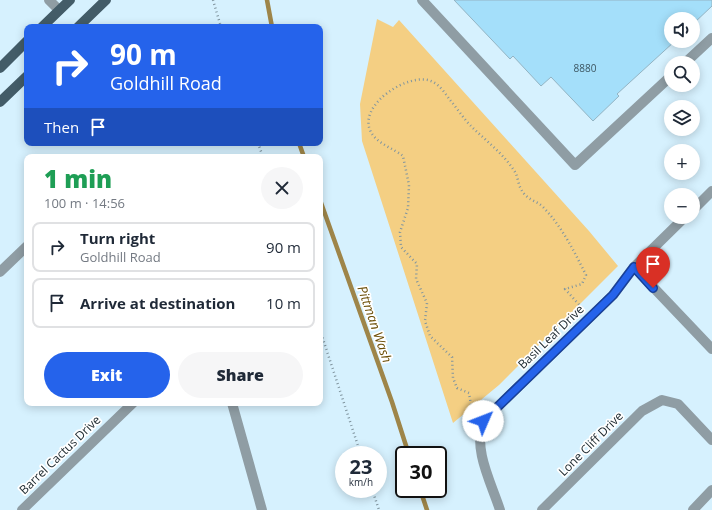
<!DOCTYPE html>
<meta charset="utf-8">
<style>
body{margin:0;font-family:"Open Sans",sans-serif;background:#f6f6f7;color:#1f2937;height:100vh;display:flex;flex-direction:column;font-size:15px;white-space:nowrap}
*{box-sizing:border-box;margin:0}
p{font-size:13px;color:#747a83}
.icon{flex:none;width:22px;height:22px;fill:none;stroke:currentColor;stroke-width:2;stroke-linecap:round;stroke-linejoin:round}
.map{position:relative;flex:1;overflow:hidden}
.panel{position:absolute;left:24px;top:154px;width:299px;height:252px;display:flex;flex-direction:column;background:#fff;border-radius:8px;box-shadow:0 2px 10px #0003}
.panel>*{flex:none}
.guide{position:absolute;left:24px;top:24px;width:299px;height:122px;border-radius:8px;box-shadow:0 2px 10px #0003;background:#2563eb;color:#fff;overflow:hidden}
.tools{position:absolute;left:664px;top:12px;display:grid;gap:8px}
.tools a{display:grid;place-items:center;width:36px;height:36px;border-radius:50%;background:#fff;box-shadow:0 2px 10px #0003;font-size:20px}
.speed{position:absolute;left:335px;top:446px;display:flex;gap:8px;font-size:20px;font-weight:700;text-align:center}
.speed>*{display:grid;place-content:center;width:52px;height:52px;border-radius:50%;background:#fff;box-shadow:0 2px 10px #0003;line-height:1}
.speed small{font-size:10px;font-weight:400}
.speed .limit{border:2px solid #111;border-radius:6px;background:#fff;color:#111}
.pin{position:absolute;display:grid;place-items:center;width:34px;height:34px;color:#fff;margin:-41px -17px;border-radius:50% 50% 50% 0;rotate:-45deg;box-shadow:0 0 4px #0007}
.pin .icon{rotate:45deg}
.me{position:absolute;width:44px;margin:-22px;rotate:46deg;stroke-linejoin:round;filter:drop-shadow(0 0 3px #0008)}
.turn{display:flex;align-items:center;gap:14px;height:84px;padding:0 20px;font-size:18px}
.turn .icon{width:52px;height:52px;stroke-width:2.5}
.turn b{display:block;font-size:28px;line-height:34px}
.then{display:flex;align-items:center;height:38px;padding:0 20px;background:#0003;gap:8px;font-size:15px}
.round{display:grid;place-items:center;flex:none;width:42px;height:42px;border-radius:21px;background:#f6f6f7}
.overview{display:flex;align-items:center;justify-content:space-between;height:68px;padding:0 20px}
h1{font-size:24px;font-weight:800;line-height:30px;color:#1e9e55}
.cta{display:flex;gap:8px;margin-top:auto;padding:8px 20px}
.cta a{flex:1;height:46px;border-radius:24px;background:#2563eb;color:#fff;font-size:16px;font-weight:800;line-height:46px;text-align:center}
.cta a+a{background:#f6f6f7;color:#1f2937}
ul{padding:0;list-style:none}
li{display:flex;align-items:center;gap:12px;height:50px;margin:0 8px 6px;padding:0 12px;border:2px solid #e0e1e3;border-radius:8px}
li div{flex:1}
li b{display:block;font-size:15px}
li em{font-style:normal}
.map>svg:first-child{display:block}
</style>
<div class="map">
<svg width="712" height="510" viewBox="0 0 712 510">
<rect width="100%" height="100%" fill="#d6f1fe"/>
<!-- green -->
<polygon fill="#f4cf83" points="377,19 393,27 399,20 589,231 618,266 499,385 453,423 362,141 360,104"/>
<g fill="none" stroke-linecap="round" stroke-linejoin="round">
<!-- stream -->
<g stroke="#9e8549" stroke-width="4.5">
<polyline points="267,0 272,27"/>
<polyline points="299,143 304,157"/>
<polyline points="320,200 392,402 409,455"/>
<polyline points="420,489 427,510"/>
</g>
</g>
<!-- building -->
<polygon fill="#a4dffa" stroke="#93b4c3" points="454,0 712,0 712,6 693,24 693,19 671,19 671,41 675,41 617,94 619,96 593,121 551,77 541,86 513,56 510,59"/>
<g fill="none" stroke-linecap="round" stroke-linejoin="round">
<!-- path -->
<g stroke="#80959f" stroke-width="2.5" stroke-dasharray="1 3" stroke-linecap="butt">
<polyline points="213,0 221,27"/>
<polyline points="258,143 263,157"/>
<polyline points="320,330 361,455"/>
<path d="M476,411L471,405L469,393L457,388L453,378L452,357L430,336L425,321L427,303L416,279L417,264L401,247L400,232L408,208L409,185L403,156C393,148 375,143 370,130C359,104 409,72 431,81C439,84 445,93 450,100C457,108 463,118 471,126C486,141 504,154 515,172C518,177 518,184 521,189C527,201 537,200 544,208C562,227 574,251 586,275L582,284L565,289L583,309"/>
<polyline points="372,489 379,510"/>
</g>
<!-- minor -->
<g stroke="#8f9da4" stroke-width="10">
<polyline points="49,0 59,10"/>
<polyline points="422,0 575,165 671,76"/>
<polyline points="685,63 712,38"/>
<polyline points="693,210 712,191"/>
<polyline points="634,267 712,349"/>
<polyline points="0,272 27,246"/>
<polyline points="232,403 262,510"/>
<polyline points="22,510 133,403"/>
<path d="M500,510C491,482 473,450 483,421L613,295L634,267L685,217"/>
<polyline points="542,510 642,411 662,400 678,404 712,440"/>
<polyline points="693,510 712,490"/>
</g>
<!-- major -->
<g stroke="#435c68" stroke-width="10">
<polyline points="42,27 70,0"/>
<polyline points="78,27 106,0"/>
<polyline points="0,68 27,41"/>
<polyline points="0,102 27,76"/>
</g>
</g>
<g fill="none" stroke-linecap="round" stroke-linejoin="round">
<!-- route casing -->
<g stroke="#184099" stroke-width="10">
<polyline id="route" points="483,421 613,295 634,267 653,288"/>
</g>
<!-- route -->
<use href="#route" stroke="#2563eb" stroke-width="7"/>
</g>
<g text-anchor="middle" stroke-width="3.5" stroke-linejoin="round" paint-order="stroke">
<!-- number labels -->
<g font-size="10" fill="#3c5560">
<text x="585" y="72">8880</text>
</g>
<!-- street labels -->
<g font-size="12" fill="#1a272d" stroke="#fff">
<text transform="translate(551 337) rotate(-44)" y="4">Basil Leaf Drive</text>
<text transform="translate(591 444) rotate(-45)" y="4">Lone Cliff Drive</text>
<text transform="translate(60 455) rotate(-44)" y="4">Barrel Cactus Drive</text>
</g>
<!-- water labels -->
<g font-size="13" font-style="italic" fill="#6b4e06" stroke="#fff">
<text transform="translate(375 324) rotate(71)" y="5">Pittman Wash</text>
</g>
</g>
</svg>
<div class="tools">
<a><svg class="icon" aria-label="sound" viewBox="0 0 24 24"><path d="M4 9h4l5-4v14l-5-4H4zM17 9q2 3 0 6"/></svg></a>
<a><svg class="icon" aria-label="search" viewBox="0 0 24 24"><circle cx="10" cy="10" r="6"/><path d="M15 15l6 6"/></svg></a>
<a><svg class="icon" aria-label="layers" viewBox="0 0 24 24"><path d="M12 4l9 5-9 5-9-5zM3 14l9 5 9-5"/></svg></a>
<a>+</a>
<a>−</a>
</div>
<div class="speed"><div>23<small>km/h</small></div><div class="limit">30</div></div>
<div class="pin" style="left:653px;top:288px;background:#d93025"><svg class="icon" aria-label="arrive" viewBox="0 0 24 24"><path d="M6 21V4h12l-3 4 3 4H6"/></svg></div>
<svg class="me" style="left:483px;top:421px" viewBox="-20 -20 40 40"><circle r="19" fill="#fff"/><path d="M0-13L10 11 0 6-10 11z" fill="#2563eb"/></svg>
<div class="guide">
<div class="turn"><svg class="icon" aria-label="right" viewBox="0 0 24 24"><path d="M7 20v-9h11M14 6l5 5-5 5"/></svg><div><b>90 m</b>Goldhill Road</div></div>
<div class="then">Then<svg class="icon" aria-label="arrive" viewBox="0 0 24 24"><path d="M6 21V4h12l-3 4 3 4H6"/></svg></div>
</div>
<section class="panel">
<div class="overview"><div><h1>1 min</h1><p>100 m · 14:56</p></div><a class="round"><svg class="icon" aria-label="close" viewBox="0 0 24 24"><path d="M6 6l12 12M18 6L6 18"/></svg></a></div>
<ul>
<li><svg class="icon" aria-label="right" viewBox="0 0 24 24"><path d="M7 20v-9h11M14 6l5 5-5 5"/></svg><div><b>Turn right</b><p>Goldhill Road</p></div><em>90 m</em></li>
<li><svg class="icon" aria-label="arrive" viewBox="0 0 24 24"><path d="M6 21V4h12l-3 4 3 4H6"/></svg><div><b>Arrive at destination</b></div><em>10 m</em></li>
</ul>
<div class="cta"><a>Exit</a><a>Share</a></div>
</section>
</div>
